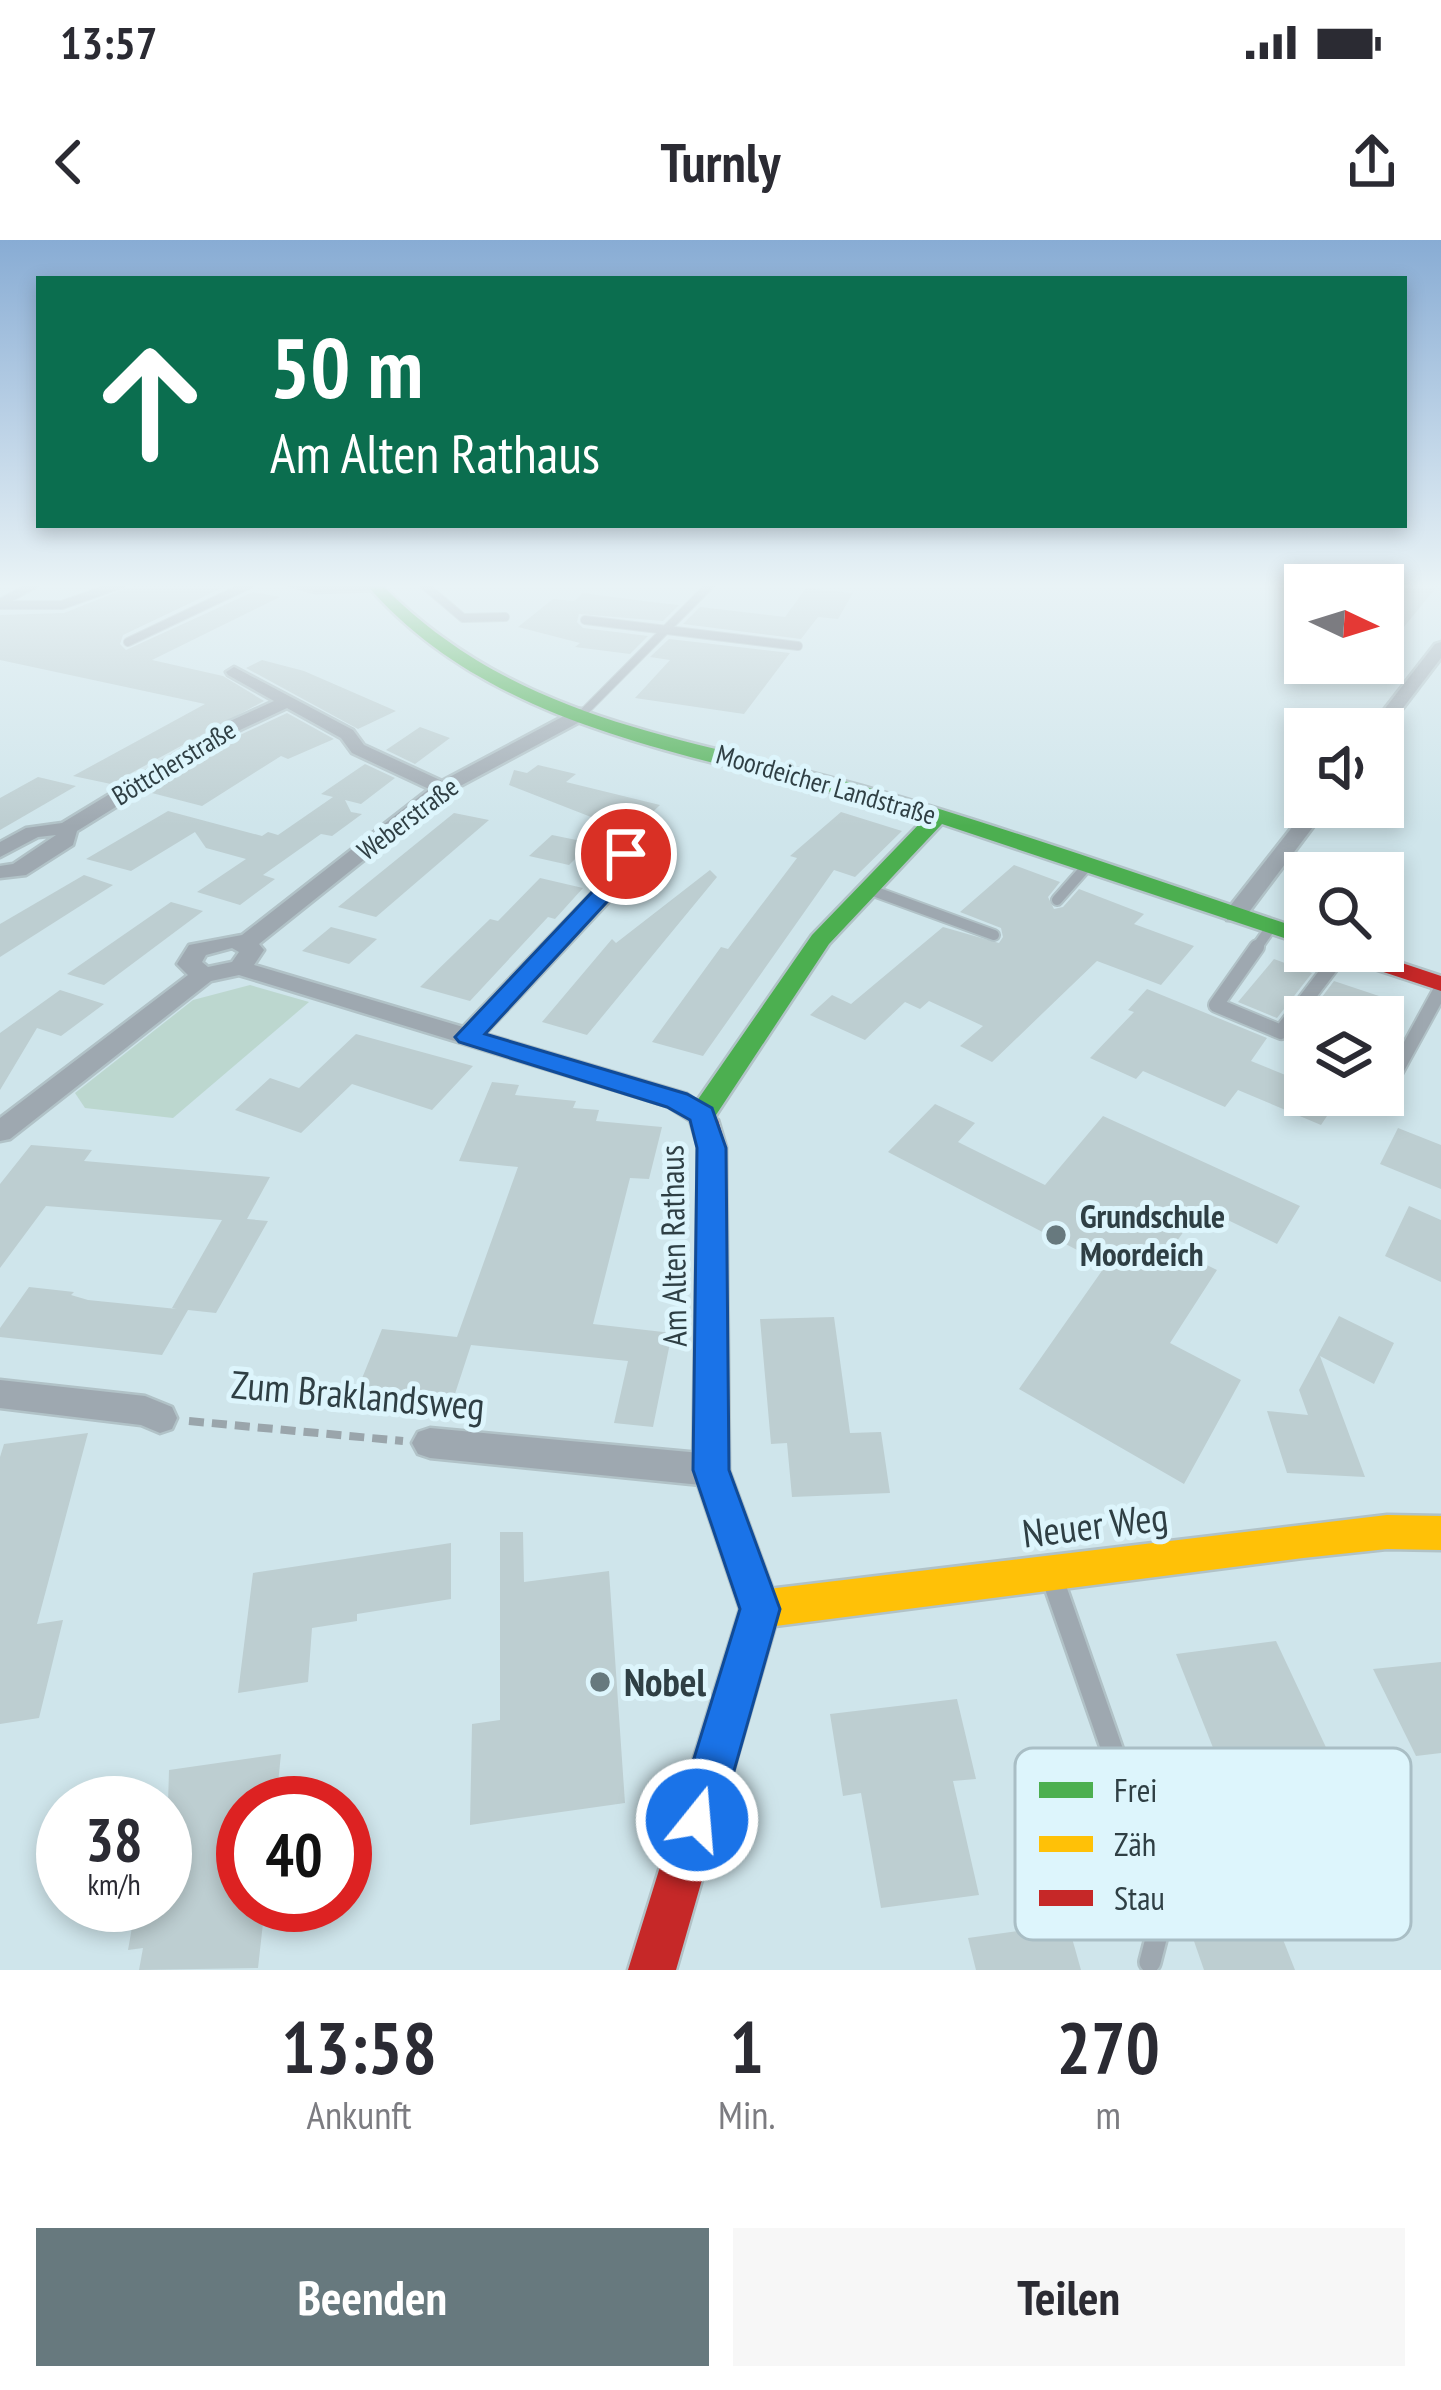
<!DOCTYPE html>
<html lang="de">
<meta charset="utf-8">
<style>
body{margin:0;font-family:"PT Sans Narrow",sans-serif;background:#f7f7f7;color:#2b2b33;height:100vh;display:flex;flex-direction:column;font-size:45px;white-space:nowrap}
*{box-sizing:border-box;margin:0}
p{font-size:39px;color:#7c7c81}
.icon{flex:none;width:66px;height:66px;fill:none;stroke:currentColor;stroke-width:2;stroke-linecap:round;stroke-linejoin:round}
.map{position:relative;height:1730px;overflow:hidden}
.sheet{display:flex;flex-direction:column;background:#fff;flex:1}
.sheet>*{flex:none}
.guide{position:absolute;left:36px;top:36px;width:1371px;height:252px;border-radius:0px;box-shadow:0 6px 18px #0003;background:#0b6e4f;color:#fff;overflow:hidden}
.needle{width:78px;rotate:94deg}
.tools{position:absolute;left:1284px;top:324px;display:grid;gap:24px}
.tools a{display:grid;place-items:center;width:120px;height:120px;border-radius:0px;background:#fff;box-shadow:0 6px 18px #0003;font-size:60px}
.speed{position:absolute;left:36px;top:1536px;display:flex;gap:24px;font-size:60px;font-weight:700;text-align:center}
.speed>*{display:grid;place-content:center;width:156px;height:156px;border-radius:50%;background:#fff;box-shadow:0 6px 18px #0003;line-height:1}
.speed small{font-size:30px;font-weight:400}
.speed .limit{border:18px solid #d22;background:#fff;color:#111}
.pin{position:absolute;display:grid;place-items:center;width:102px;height:102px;color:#fff;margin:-51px;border:6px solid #fff;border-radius:50%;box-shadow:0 3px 12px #0007}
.me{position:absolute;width:132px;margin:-66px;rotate:17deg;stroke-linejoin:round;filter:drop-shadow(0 0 9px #0008)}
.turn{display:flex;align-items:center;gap:42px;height:252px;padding:0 36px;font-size:54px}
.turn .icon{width:156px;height:156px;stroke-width:2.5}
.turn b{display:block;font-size:84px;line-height:102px}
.eta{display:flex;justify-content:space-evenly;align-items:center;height:204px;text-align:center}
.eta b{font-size:72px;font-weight:600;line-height:84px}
.button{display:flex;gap:24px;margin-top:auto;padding:24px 36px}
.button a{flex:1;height:138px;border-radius:0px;background:#67797e;color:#fff;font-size:48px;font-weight:600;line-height:138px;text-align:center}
.button a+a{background:#f7f7f7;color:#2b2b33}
.status{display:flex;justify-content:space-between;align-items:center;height:84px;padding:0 60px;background:#fff;direction:ltr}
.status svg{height:33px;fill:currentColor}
header{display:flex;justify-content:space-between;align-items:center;height:156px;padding:0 36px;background:#fff;font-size:54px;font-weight:600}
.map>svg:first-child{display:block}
</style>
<div class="status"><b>13:57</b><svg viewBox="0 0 49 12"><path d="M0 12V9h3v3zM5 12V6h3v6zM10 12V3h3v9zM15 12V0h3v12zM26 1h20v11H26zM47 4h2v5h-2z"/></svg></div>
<header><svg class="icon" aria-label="back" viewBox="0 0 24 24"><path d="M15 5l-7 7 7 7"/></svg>Turnly<svg class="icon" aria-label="share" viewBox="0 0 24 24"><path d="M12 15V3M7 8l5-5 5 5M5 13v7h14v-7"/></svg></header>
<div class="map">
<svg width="1441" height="1730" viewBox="0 0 1441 1730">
<rect width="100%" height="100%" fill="#cfe5eb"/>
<!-- green -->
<polygon fill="#bcd7cf" points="250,745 309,762 173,878 85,868 75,853 193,760"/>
<!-- building -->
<g fill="#bdced1">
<polygon points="137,344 226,346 123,395 120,404 126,410 253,352 280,357 152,420 223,436 264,461 111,544 73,536 205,464 0,420 0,375 64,373"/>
<polygon points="1409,344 1439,344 1403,388 1383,384 1383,374"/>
<polygon points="806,348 853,353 838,379 818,377 801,399 683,384 700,367 785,377"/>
<polygon points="583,353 651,362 679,365 663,381 579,374 577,382 583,388 648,396 630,414 575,407 580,403 518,387 553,359 574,361"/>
<polygon points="669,399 790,413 744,474 635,458 670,420 650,417"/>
<polygon points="262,420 304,431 396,471 358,489 246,428"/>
<polygon points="287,473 334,499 288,519 281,516 202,566 148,552 242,494"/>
<polygon points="420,487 450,498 415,524 386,510"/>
<polygon points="365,524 395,538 361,564 345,560 351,572 362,574 332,596 321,594 263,635 275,639 240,665 197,652 246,619 206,608 195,592 131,631 86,619 168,571 262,596 268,592 278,595 333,557 321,554"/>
<polygon points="538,525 576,534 566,542 660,565 636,588 609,584 509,545 514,530 527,533"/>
<polygon points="38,537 76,546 0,590 0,558"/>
<polygon points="841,572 902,591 855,637 834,630 703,816 652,802 721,707 728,709 797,618 790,616"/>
<polygon points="454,573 489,580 376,677 338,667"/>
<polygon points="552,595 591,603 569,625 529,616"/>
<polygon points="1014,625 1060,642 1048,657 1054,669 1063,667 1079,649 1144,674 1134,684 1194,706 1161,745 1097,721 992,822 960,806 983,786 929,761 920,769 905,762 865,800 810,775 832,755 851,764 943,687 999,703 1003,697 1001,688 960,672"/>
<polygon points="710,630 717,637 587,795 542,782 612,699 616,703"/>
<polygon points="84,635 113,645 0,717 0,684"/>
<polygon points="540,638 583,648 555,679 548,677 470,761 420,747 490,679 498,681"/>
<polygon points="171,662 203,671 104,745 67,734"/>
<polygon points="331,687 377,699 349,724 302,711"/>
<polygon points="1274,719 1312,733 1277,778 1238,762"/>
<polygon points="1334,741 1379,756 1366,777 1307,777"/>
<polygon points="1147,749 1267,798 1251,821 1305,843 1305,855 1341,855 1321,885 1238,850 1225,867 1143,831 1136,839 1090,818 1134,772 1128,770"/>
<polygon points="60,750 104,764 61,796 37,788 0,850 0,793"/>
<polygon points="356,794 473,826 432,870 352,844 301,893 235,870 270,838 299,848"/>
<polygon points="492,842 519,845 515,855 576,861 573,868 599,870 596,881 662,887 649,939 630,938 593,1084 672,1093 653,1187 614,1183 628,1121 471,1105 450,1169 354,1158 382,1089 457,1097 518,927 459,921"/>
<polygon points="935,864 975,883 958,902 1045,945 1103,876 1300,966 1277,1004 1201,967 1172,1008 1217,1030 1170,1103 1241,1140 1184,1244 1019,1149 1106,1025 888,912"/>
<polygon points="1398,888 1441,905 1441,949 1380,924"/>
<polygon points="31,905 92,910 84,921 270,937 247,979 268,981 216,1073 188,1070 162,1115 0,1097 0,1088 29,1047 74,1052 71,1055 88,1060 177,1069 172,1068 222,980 46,966 0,1028 0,944"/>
<polygon points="1409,966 1441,980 1441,1042 1385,1016"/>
<polygon points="1339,1076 1394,1103 1374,1144 1320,1116 1365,1237 1287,1233 1267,1171 1308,1175 1299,1150"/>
<polygon points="834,1077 850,1193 881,1192 890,1253 792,1257 787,1203 771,1204 760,1079"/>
<polygon points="88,1193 37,1384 63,1380 39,1478 0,1484 0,1217 4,1204"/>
<polygon points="500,1292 523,1292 524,1342 609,1331 625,1563 470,1585 472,1484 500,1480"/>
<polygon points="451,1303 451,1359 357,1374 357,1381 312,1388 308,1442 238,1453 253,1333"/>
<polygon points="1276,1401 1331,1518 1223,1533 1176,1414"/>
<polygon points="1441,1422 1441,1513 1416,1516 1373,1429"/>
<polygon points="957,1459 976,1539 953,1541 979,1655 881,1668 861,1553 843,1556 830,1474"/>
<polygon points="281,1514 276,1563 243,1563 243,1665 265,1665 258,1728 139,1730 143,1708 128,1710 136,1665 165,1665 169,1530"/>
<polygon points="1271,1669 1295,1730 1204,1730 1187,1681"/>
<polygon points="1068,1684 1081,1730 976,1730 968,1698"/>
</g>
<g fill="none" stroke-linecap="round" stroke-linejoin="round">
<!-- lane-far3 casing -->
<g stroke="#b1c2c7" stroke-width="10">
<g id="lane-far3">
<polyline points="423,344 463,378 505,377"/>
<polyline points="0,363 35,344"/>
<polyline points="0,365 62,365 121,344"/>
<polyline points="585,380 798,406"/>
<polyline points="128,402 250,344"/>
<polyline points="583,473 711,344"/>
</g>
</g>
<!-- lane-far2 casing -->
<g stroke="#b1c2c7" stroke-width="14">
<g id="lane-far2">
<polyline points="865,648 994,695"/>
<polyline points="1057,660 1087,626"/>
<polyline points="1255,710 1271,687"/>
</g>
</g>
<!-- lane-far1 casing -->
<g stroke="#b1c2c7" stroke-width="18">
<g id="lane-far1">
<polyline points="1257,707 1216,765 1281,792 1343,711"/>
<polyline points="1389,844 1441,749"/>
</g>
</g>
<!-- lane casing -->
<g stroke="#b1c2c7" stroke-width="26">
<polyline id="lane" points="1053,1340 1160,1647 1158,1691 1150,1722"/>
</g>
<!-- street casing -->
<g stroke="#b1c2c7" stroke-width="5">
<g id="street">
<polygon points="287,344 380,344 381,346 374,350 315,352"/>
<polygon points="1441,402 1441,418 1384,493 1369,489 1435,404"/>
<path d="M234,427L353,490L364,505L442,541L577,469H589V477L449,552L259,704L264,710L254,725L463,787L612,632L619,610H633L636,614L630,639L485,794L687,854L716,875L712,882H692L667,866L239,735L211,741L10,899L0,901V878L188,735L177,724L189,705L242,695L429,549L352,513L341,498L287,468L240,490L77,591L73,605L26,635L0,638V626L13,624L56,595L38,597L0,617V602L26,588L62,583L228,482L274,461L228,435L226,432ZM232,708L239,712L232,722L208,727L202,722L206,715Z"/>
<polygon points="1308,567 1328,567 1243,680 1227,680 1227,670"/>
<polygon points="0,1140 145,1156 172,1167 177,1178 172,1189 160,1193 141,1185 0,1168"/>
<polygon points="430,1188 711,1214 724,1219 729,1230 724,1241 711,1246 430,1218 418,1214 412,1203 418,1192"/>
</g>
</g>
<!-- fast casing -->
<g stroke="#b1c2c7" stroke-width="5">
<path id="fast" d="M366,344H381C517,483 685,496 862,546C1011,589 1158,641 1305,690V705L942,584L829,704L716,875L714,887H694L688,875L692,868L812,695L925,578C736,518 503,504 366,344Z"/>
</g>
<!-- slow casing -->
<g stroke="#b1c2c7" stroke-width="5">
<polygon id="slow" points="1387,1275 1441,1276 1441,1310 1387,1309 1303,1318 760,1388 746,1383 740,1369 746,1355 760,1350"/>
</g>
<!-- jam casing -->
<g stroke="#b1c2c7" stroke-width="5">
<g id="jam">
<polygon points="1331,711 1366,711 1441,736 1441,751 1335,716"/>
<polygon points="704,871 718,880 726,907 729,1230 780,1369 676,1730 628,1730 740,1369 693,1230 698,907 690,880"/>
</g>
</g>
<!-- path -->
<polyline stroke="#9aa5ab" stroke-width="8" stroke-dasharray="15 8" stroke-linecap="butt" points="189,1181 403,1201"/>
<!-- lane-far3 -->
<use href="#lane-far3" stroke="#9ea8b0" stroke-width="8"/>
<!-- lane-far2 -->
<use href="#lane-far2" stroke="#9ea8b0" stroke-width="10"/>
<!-- lane-far1 -->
<use href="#lane-far1" stroke="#9ea8b0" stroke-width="14"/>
<!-- lane -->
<use href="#lane" stroke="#9ea8b0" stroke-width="21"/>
<!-- street -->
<use href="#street" fill="#9ea8b0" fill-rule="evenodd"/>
<!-- fast -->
<use href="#fast" fill="#4caf50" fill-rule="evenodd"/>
<!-- slow -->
<use href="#slow" fill="#ffc107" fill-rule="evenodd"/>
<!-- jam -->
<use href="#jam" fill="#c62828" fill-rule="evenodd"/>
</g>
<!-- sky -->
<linearGradient id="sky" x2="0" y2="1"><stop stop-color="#88acd4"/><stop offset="0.59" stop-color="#e9f3f6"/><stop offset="1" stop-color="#e9f3f6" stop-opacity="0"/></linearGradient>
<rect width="1441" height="586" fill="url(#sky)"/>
<!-- route -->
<polygon fill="#1a73e8" stroke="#114b97" stroke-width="3" points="626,607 637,614 629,638 485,794 687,854 712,868 726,908 729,1230 780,1369 720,1580 713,1596 697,1602 681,1596 675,1580 740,1369 693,1230 697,908 690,880 667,867 459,802 455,797 611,632 616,614"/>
<!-- markers -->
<g fill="#67797e" stroke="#ddf5fc" stroke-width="4.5">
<circle cx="1056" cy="995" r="12"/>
<circle cx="600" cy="1442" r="12"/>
</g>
<g text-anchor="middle" stroke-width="10" stroke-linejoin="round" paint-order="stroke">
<!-- far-street labels -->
<g font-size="27" fill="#2f3f44" stroke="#ddf5fc">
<text transform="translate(174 523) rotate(-31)" y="9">Böttcherstraße</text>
<text transform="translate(826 545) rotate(16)" y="9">Moordeicher Landstraße</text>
<text transform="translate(408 579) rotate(-37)" y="9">Weberstraße</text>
</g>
<!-- poi labels -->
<g font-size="33" font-weight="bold" fill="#2f3f44" stroke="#ddf5fc" text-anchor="start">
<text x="1080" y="988">Grundschule<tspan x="1080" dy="38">Moordeich</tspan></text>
</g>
<!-- street labels -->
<g font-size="33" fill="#2f3f44" stroke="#ddf5fc">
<text transform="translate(673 1006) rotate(-91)" y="12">Am Alten Rathaus</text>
</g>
<!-- near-street labels -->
<g font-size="39" fill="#2f3f44" stroke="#ddf5fc">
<text transform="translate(358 1155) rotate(5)" y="14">Zum Braklandsweg</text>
<text transform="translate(1095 1285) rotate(-7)" y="14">Neuer Weg</text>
</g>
<!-- near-poi labels -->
<g font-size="39" font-weight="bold" fill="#2f3f44" stroke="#ddf5fc" text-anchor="start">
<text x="624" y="1456">Nobel</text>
</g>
</g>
<!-- legend -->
<rect x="1015" y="1508" width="396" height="192" rx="18" fill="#ddf5fc" stroke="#a9bec5" stroke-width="3"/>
<rect x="1039" y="1542" width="54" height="16" fill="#4caf50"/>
<rect x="1039" y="1596" width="54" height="16" fill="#ffc107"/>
<rect x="1039" y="1650" width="54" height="16" fill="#c62828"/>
<g font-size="33" fill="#2f3f44">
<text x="1114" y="1562">Frei</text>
<text x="1114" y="1616">Zäh</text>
<text x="1114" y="1670">Stau</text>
</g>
</svg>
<div class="tools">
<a><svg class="needle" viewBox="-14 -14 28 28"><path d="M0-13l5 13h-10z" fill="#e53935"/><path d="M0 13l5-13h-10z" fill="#7c7c81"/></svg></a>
<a><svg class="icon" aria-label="sound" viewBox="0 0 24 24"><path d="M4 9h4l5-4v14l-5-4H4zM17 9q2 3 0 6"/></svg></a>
<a><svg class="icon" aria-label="search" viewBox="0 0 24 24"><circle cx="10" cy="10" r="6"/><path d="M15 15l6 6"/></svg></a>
<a><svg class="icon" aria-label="layers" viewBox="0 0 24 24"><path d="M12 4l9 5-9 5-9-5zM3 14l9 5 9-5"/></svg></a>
</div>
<div class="speed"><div>38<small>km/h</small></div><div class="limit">40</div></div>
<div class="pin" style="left:626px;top:614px;background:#d93025"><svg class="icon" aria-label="arrive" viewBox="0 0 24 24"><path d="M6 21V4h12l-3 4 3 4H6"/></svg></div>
<svg class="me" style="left:697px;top:1580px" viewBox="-20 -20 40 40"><circle r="17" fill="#1a73e8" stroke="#fff" stroke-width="3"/><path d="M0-11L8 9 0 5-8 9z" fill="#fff"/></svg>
<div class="guide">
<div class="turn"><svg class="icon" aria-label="ahead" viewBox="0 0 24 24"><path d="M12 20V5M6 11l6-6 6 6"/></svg><div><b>50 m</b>Am Alten Rathaus</div></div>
</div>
</div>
<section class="sheet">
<div class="eta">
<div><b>13:58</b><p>Ankunft</p></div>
<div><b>1</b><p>Min.</p></div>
<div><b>270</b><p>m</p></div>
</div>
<div class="button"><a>Beenden</a><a>Teilen</a></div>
</section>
